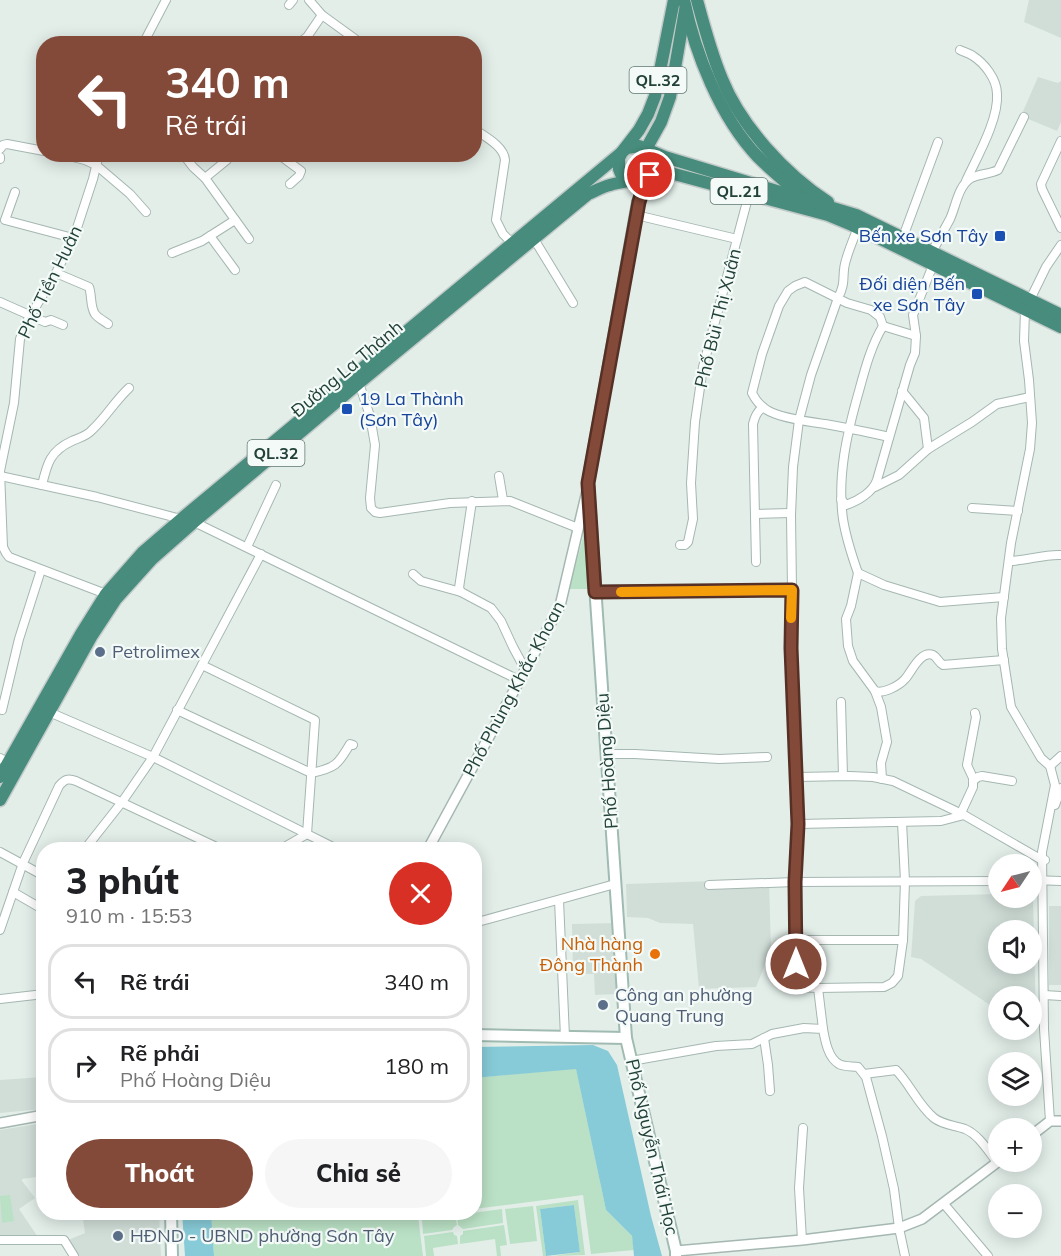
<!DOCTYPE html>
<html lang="vi">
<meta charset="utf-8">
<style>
body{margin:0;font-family:Mulish,sans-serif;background:#f6f6f6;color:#202124;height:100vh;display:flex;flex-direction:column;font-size:22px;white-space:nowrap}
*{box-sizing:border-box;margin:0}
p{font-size:20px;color:#757577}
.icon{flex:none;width:33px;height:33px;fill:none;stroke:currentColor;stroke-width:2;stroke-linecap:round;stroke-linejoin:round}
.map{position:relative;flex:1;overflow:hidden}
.panel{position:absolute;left:36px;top:842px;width:446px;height:378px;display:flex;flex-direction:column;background:#fff;border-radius:24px;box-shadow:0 3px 15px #0003}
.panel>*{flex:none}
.top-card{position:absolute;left:36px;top:36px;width:446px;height:126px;border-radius:24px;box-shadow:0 3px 15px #0003;background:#844a39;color:#fff;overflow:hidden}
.needle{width:39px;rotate:235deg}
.buttons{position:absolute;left:988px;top:854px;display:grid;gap:12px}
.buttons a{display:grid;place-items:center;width:54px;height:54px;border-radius:50%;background:#fff;box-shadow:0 3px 15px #0003;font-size:30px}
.pin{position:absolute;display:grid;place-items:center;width:51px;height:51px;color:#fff;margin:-26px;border:3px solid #fff;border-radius:50%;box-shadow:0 2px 6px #0007}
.me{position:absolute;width:66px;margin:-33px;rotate:0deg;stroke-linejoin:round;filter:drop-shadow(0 0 4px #0008)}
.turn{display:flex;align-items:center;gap:21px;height:126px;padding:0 30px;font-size:27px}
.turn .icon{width:78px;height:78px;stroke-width:2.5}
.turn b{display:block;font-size:42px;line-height:51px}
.round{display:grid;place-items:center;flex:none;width:63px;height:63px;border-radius:32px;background:#f6f6f6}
.head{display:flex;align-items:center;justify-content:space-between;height:102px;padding:0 30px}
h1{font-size:36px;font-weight:800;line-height:45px}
.cta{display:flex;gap:12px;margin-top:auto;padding:12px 30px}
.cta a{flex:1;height:69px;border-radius:36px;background:#844a39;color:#fff;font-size:24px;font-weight:800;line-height:69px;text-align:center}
.cta a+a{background:#f6f6f6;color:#202124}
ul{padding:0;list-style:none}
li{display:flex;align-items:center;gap:18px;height:75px;margin:0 12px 9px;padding:0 18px;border:3px solid #e0e0e0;border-radius:24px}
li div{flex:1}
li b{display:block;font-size:22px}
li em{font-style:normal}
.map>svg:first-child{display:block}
</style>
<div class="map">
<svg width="1061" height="1256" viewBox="0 0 1061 1256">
<rect width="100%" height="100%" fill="#e3eee9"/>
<!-- built -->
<g fill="#d1ded8" fill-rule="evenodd">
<polygon points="1029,0 1061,0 1061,38 1024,22"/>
<polygon points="1038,77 1058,83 1061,81 1061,122 1057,131 1021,116"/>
<polygon points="769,879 771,950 756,987 699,989 693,924 660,923 648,918 627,917 626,884"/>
<path d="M999,894V897L1033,898L1036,1019H1032V996H999V1011L921,959L911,957L915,901L921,896ZM999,930H1032V963H999Z"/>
<rect x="1049" y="906" width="12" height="79"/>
<polygon points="614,923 618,994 595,995 594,974 573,974 572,924"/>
<polygon points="43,1077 43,1109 0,1113 0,1080"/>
<polygon points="43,1123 43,1176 22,1179 22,1181 35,1198 19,1209 40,1240 0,1241 0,1130"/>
<polygon points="82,1212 159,1212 161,1256 78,1256 68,1240 85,1233"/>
</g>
<!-- green -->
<g fill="#bae1c5">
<polygon points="587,523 592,589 569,589"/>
<polygon points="576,1068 606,1210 632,1236 634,1250 591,1254 583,1195 474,1209 474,1078"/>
<polygon points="10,1195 14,1221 2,1223 0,1196"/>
<polygon points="578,1200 585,1255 553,1256 580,1252 574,1205 540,1209 546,1256 543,1256 536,1206"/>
<polygon points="533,1206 537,1241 510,1244 505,1209"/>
<polygon points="502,1209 503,1223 463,1229 458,1225 457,1215"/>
<polygon points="211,1212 450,1212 418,1216 423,1256 214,1256"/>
<polygon points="455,1215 457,1225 454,1227 452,1230 423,1234 422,1219"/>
<polygon points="504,1225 507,1245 500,1246 501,1256 497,1256 495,1239 460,1244 460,1236 463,1234 463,1231"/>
<polygon points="453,1232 454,1235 457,1236 458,1244 433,1248 434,1256 426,1256 424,1236"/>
</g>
<!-- water -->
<g fill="#87cbd8">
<polygon points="593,1045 608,1051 617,1065 651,1216 662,1256 634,1256 632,1236 606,1210 576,1069 474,1078 474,1047"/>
<polygon points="574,1205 580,1252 546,1256 540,1209"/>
<polygon points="182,1212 211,1212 214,1256 185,1256"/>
</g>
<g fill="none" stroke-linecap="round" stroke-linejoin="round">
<!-- minor casing -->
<g stroke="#a5b7b1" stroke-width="10">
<g id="minor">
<polyline points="309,0 322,15 362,44"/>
<polyline points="289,5 293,0"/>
<polyline points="143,44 166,0"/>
<polyline points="298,44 307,37 322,15"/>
<path d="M960,50C964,52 969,53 973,56C984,63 997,79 997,94C999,119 977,157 966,181"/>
<path d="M474,129C484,136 504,146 505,160L496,220L503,234L512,243"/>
<polyline points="1061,141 1041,184 1042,189 1061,228"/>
<polyline points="0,149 3,145 7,144 44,151"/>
<polyline points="61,154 85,160 96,165 130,194 146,212"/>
<polyline points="99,154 93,179 75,234 56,273 26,323 20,339 14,403 0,471 3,547 6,553 9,557 106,594"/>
<polyline points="183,154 193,167 205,178 249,239"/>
<polyline points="278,154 301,171 299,176 290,184"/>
<polyline points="0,157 0,159"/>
<polyline points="205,178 227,160"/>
<polyline points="15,192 5,220 73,238"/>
<polyline points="636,215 737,239"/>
<path d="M858,227C854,238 849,249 846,260C841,275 847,281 838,298L811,375L799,420L793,467L791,515L792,590L791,648L798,824L795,882L796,987L818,988L884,987L892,983L898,976L903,940L905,881L902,822"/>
<polyline points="210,236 235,270"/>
<polyline points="903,237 938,142"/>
<polyline points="534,239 573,303"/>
<path d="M932,252C938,241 944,230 950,219C956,206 958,186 971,178C979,174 990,174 998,170L1024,117"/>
<polyline points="172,253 202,241 235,220"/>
<path d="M56,273L89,287C92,295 90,307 95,314C98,318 104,321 108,324"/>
<polyline points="0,302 45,322 51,320 63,325"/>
<polyline points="883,326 916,336"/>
<polyline points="359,383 370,416 375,445 370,498 371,508 375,512 380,513 450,503 510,501 578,528"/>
<polyline points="902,391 924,418 928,449"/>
<path d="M889,437C868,432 847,428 825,424C810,422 779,418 767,410C760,406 755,399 752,393L762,354L779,306L788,291L795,286L805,282L847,303L871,310L880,317L883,326C871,346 865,369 859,391C847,433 837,476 843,519C846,538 852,556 858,573L884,585L940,602L1004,597"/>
<polyline points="0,476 97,497 181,519"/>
<polyline points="499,476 503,500"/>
<path d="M42,485C47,464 50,451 72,441C79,438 87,436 92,430C106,417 115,401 129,388"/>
<polyline points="875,487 899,475 928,449 972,422 997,404 1030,397"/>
<path d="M841,499L846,505C858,501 873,492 877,480L910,365L915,353L916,336L913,315L933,265"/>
<polyline points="472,501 459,588 461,592 491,608 501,621 513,647 526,671"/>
<polyline points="972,508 1018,511"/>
<polyline points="755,514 791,513"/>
<polyline points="194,522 521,681"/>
<polyline points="680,545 685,545 688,542 693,519 691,483 695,422 703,367 749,194"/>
<polyline points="247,547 276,485"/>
<path d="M1009,561C1027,561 1043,554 1061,555"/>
<path d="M756,562L753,424C755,416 757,412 763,407"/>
<path d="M858,573L851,606L846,619L848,646L853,661L875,691C883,694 899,686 905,679C911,673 920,650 933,655C937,657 939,663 943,665L1004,660"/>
<polyline points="413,574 421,581 461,592"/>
<polyline points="595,592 792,590"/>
<polyline points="202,665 315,720 307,834 281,849"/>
<polyline points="875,691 881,707 887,742 881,763 882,779"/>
<polyline points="841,702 843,776"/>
<polyline points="2,710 19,639 41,570"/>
<path d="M177,710L311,773C335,768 338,765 350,744L353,745"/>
<polyline points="49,712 153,757 337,849"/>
<polyline points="606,754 635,754 719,759 767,757"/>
<polyline points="0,758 8,763"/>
<polyline points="1050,766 1061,756"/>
<polyline points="796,777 850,776 873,777 893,781 964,815 1042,860 1045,860"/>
<polyline points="973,781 978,777 982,776 1012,781"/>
<polyline points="1055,805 1061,788"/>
<polyline points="961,813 973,787 973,778 967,765 976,717 975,713"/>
<polyline points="798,824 941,821 964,815"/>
<polyline points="85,849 122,802 153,757 261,554"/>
<polyline points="0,852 44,876"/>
<polyline points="1032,880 1061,881"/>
<polyline points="709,885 795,882 999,881"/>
<polyline points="13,892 44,910"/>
<polyline points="559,900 565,1037"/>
<polyline points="474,923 615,884"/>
<path d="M0,930L23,863L59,786C65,779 68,778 76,781L221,849"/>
<polyline points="796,940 903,940"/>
<polyline points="818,988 823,1029"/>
<polyline points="1044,995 1061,996"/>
<polyline points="0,999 44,994"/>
<polyline points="764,1038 768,1065 770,1091"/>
<path d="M631,1061L716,1046L752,1044L772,1034L804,1028L823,1029C825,1040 828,1058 839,1064C844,1067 852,1066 858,1067L866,1077L882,1136L894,1189L899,1228L905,1256"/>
<path d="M864,1074L896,1070C910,1084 918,1105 934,1118C943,1125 954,1125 965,1129C979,1135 988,1151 997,1162"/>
<polyline points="1050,1121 1044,1029 1042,852 1055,785 1050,766 1041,758 1011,707 1002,649 1001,618 1011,543 1030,449 1032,423 1029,380 1024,341 1025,310 1046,267 1061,245"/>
<polyline points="944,1204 988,1256"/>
<polyline points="0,1240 64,1240 74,1256"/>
<polyline points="802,1240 799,1188 803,1128"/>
</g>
</g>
<!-- tertiary casing -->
<g stroke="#a5b7b1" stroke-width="12">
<g id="tertiary">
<polyline points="428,849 560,606 587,491"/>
<polyline points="0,1123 44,1115"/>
<polyline points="1032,1135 1050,1121 1061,1121"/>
<polyline points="676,1251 802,1240 899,1228 922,1219 999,1161"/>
</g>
</g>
<!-- secondary casing -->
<g stroke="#a0bbb2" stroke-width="14">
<g id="secondary">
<polyline points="648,177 638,202 588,483 626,1038 676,1251 676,1256"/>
<polyline points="474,1035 626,1038"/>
<polyline points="171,1212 172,1256"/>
</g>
</g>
<!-- trunk casing -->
<g stroke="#c1cac8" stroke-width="15">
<g id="trunk">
<path d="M684,0C695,53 720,117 758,157C772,171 788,184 803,197"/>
<path d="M697,0C704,26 711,53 722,79C741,126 785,174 828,202"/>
<polyline points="646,149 661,122 670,97 685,10"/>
<polyline points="650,175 663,171 828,215 852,225 1061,327"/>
<polyline points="629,181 621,174 619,169 619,158 622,152 639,130 648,114 655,96 674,0"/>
<polyline points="0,777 81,634 106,594 143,552 186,515 627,148 639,146 665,157 856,215 1061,315"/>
<path d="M0,800L91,637L116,599L152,559L194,522L359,383L588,194C595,191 602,187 610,185C616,183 623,182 629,181C640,180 652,181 654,166C654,159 651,154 646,149"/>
</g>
</g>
<!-- minor -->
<use href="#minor" stroke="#fff" stroke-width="8"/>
<!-- tertiary -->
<use href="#tertiary" stroke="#fff" stroke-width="9"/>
<!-- secondary -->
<use href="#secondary" stroke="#fff" stroke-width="10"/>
<!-- trunk -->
<use href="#trunk" stroke="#478c7c" stroke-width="12"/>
</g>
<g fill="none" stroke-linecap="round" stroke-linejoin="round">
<!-- route casing -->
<g stroke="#563025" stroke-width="15">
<polyline id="route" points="650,175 645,183 639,202 588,483 595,592 792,590 791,648 798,824 795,882 796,964"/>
</g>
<!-- route -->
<use href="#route" stroke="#844a39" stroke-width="10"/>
<!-- slow -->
<polyline stroke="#f59e0b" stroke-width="10" points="621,592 792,590 791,618"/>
</g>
<!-- markers -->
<g fill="#1a4fb4" stroke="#f4faf7" stroke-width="2">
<rect x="994" y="230" width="12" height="12" rx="3"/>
<rect x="971" y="288" width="12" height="12" rx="3"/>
<rect x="341" y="403" width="12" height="12" rx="3"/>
</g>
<g fill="#5c6f8a" stroke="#f4faf7" stroke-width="2">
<circle cx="100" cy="652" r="6"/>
<circle cx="603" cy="1005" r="6"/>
<circle cx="118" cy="1236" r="6"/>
</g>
<circle fill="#e8710a" stroke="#f4faf7" stroke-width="2" cx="655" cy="954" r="6"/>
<g text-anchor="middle" stroke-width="4.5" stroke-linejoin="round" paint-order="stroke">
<!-- shield labels -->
<g fill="#f4faf7" stroke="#607872" stroke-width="1.5">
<rect x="629.5" y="67" width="57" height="26" rx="4.5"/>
<rect x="710.5" y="178" width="57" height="26" rx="4.5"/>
<rect x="247.5" y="440" width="57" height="26" rx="4.5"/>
</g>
<g font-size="16" font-weight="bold" fill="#214139">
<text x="658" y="86">QL.32</text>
<text x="739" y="197">QL.21</text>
<text x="276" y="459">QL.32</text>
</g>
<!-- transit labels -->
<g font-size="18" fill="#164399" stroke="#f4faf7" text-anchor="end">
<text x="988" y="242">Bến xe Sơn Tây</text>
<text x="965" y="290">Đối diện Bến<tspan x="965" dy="21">xe Sơn Tây</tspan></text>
<text x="359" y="405" text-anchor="start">19 La Thành<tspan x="359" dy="21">(Sơn Tây)</tspan></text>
</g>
<!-- street labels -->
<g font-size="18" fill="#214139" stroke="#f4faf7">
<text transform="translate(50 282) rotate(-64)" y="6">Phố Tiền Huân</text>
<text transform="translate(718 318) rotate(-76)" y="6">Phố Bùi Thị Xuân</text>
<text transform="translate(347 369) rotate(-40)" y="6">Đường La Thành</text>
<text transform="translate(514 689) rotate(-62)" y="6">Phố Phùng Khắc Khoan</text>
<text transform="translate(607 761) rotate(-94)" y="6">Phố Hoàng Diệu</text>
<text transform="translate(652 1147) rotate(77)" y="6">Phố Nguyễn Thái Học</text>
</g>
<!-- service labels -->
<g font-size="18" fill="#4e5e75" stroke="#f4faf7" text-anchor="start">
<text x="112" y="658">Petrolimex</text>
<text x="615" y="1001">Công an phường<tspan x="615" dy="21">Quang Trung</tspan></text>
<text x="130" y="1242">HĐND - UBND phường Sơn Tây</text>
</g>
<!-- food labels -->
<g font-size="18" fill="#c56008" stroke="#f4faf7" text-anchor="end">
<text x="643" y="950">Nhà hàng<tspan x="643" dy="21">Đông Thành</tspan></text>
</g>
</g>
</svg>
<div class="buttons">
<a><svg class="needle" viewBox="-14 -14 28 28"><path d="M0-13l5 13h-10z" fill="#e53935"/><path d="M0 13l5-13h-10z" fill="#757577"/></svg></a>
<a><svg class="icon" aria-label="sound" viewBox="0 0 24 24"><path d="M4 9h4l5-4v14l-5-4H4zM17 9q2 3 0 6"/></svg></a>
<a><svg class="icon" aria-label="search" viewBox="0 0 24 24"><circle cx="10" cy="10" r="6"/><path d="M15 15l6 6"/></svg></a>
<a><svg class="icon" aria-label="layers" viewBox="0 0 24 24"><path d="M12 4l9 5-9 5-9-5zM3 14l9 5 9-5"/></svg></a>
<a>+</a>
<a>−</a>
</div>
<div class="pin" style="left:650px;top:175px;background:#d93025"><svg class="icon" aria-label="arrive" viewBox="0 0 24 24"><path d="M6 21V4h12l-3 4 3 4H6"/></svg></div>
<svg class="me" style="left:796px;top:964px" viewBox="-20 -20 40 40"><circle r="17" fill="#844a39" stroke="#fff" stroke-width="3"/><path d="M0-11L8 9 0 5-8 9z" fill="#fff"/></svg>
<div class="top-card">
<div class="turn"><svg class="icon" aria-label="left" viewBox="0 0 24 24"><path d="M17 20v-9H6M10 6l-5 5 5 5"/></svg><div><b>340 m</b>Rẽ trái</div></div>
</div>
<section class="panel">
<div class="head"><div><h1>3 phút</h1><p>910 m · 15:53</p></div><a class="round" style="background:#d93025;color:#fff"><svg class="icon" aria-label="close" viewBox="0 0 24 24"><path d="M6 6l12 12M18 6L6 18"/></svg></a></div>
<ul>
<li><svg class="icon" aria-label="left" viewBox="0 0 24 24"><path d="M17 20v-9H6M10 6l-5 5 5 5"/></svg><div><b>Rẽ trái</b></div><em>340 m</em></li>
<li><svg class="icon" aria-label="right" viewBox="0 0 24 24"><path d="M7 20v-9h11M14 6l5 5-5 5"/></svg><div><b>Rẽ phải</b><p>Phố Hoàng Diệu</p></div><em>180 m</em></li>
</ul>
<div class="cta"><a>Thoát</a><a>Chia sẻ</a></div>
</section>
</div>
